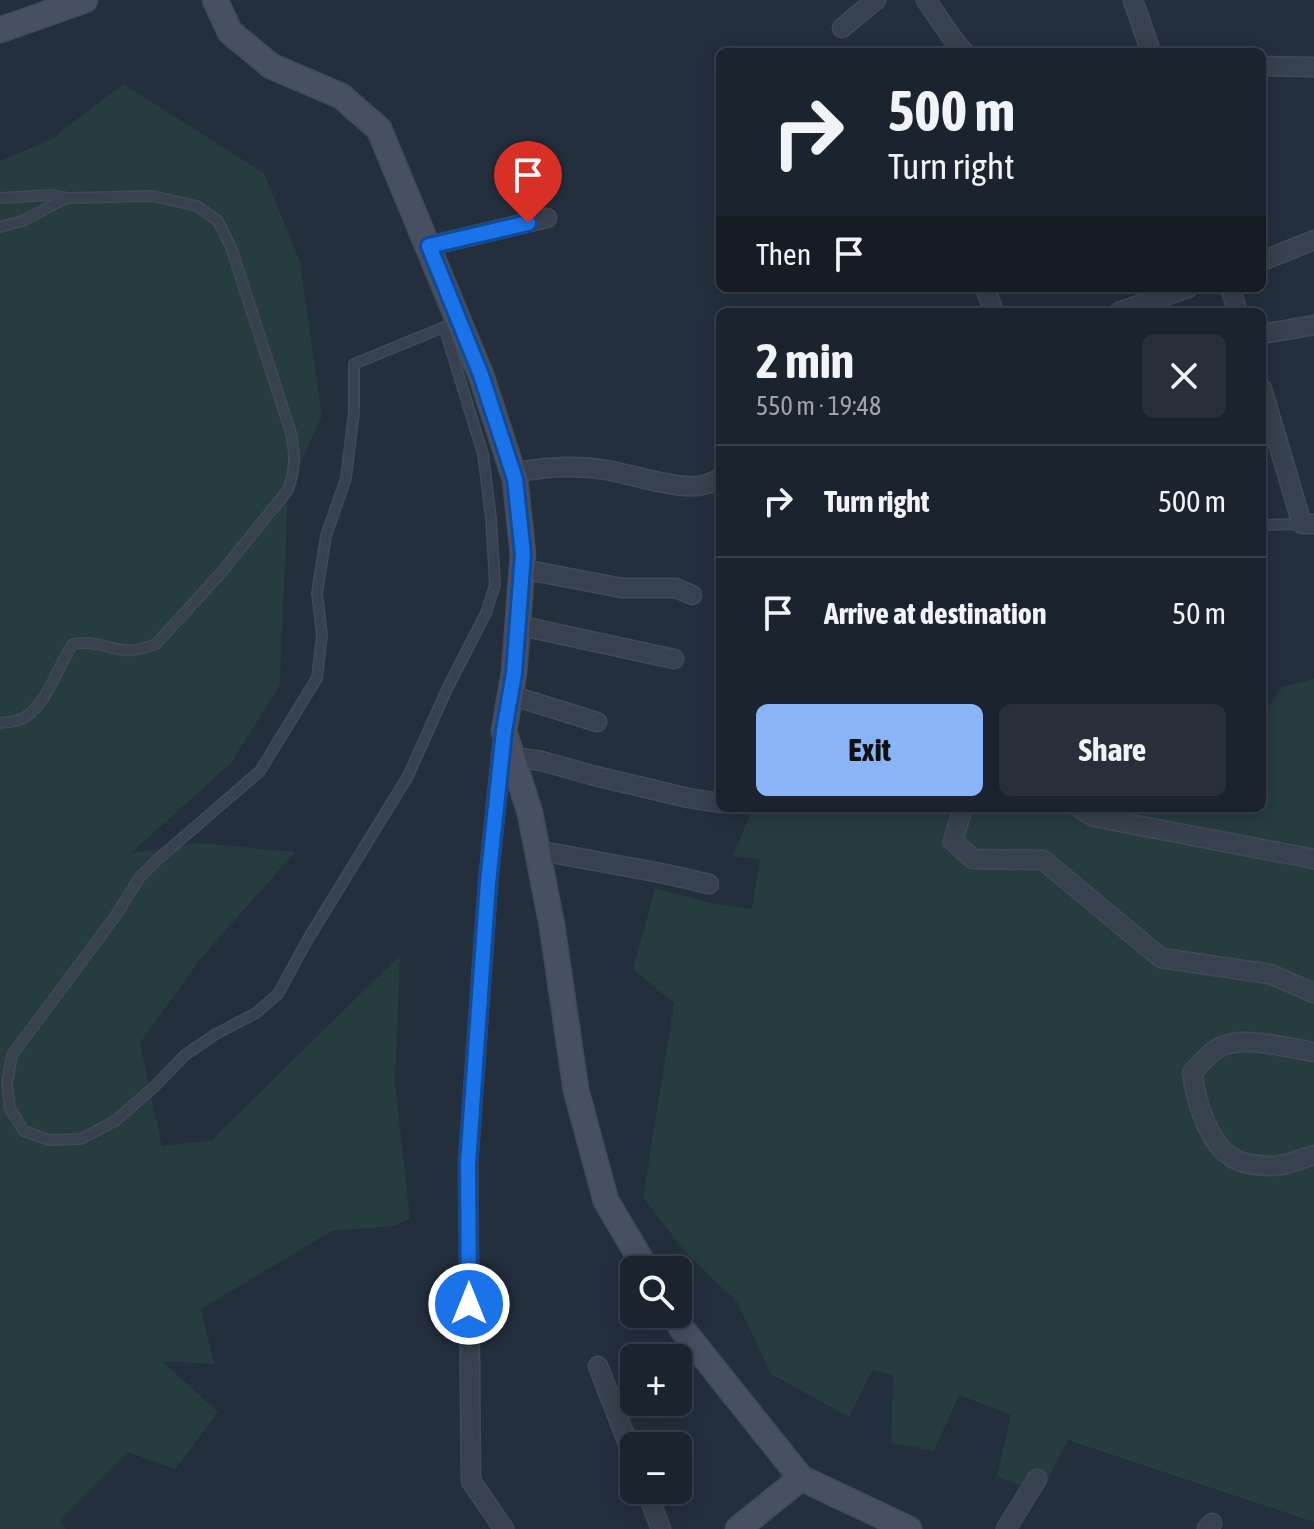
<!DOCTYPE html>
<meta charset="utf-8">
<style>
body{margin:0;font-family:"Asap Condensed",sans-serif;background:#282f3a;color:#f1f3f6;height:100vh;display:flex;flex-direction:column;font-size:30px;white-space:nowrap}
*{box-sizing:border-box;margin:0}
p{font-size:26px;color:#a0a4aa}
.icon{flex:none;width:44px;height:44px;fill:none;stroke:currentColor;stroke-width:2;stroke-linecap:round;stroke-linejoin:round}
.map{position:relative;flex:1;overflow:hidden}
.sheet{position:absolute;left:716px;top:308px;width:550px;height:504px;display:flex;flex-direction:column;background:#1b232e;border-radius:12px;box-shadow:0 4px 20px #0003,0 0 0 2px #39404a}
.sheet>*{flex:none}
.top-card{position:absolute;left:716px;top:48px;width:550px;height:244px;border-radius:12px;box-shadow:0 4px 20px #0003,0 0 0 2px #39404a;background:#1b232e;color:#f1f3f6;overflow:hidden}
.controls{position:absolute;left:620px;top:1256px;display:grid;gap:16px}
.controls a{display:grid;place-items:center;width:72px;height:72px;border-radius:12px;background:#1b232e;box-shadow:0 4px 20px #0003,0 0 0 2px #39404a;font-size:40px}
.pin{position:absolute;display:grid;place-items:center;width:68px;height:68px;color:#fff;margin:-82px -34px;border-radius:50% 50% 50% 0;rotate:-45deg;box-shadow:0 0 8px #0007}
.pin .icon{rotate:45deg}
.me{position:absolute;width:88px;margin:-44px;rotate:0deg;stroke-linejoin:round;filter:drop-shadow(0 0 6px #0008)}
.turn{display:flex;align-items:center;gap:28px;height:168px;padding:0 40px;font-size:36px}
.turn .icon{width:104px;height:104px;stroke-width:2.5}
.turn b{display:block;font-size:56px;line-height:68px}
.then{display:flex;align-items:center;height:76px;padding:0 40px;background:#0003;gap:16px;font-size:30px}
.round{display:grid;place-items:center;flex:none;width:84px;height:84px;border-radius:12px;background:#282f3a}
.head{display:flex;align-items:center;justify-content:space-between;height:136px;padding:0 40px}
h1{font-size:48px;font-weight:700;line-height:60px}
.button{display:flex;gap:16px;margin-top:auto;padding:16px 40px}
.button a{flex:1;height:92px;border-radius:12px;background:#8ab4f8;color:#111;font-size:32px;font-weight:700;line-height:92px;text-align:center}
.button a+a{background:#282f3a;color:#f1f3f6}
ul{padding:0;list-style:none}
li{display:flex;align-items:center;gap:24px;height:112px;padding:0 40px;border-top:2px solid #39404a}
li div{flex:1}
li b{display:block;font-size:30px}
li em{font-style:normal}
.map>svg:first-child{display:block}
</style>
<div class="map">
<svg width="1314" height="1529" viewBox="0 0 1314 1529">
<rect width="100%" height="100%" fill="#242f3e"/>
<!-- green -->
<g fill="#263c3f">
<polygon points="123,84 264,173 300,262 322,416 288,490 280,685 231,763 131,853 199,843 295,852 202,957 140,1043 162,1146 212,1140 400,955 395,1081 410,1218 395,1226 332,1231 201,1309 214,1364 162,1361 218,1412 175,1469 128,1452 60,1520 66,1529 0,1529 0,161 52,139"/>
<polygon points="1314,679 1314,1522 1068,1440 1040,1494 997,1476 1011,1415 959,1395 934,1451 891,1443 893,1375 872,1370 849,1417 771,1374 737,1302 685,1252 643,1197 674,1003 633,969 655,888 710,903 752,909 760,859 733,856 753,808 1262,808 1262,715 1282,687"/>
</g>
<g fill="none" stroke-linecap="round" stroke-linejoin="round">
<!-- lane casing -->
<g stroke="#414a57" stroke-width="12">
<g id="lane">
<path d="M0,198L51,195L67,198L152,196L197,206L218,221L231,247L291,433C295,456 296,467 288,490L220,574L156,644C146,648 136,651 124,650C104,648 95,640 73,644C57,666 46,710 19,720C13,722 6,722 0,723"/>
<polyline points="0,227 22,221 67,198"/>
<polyline points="444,327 483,454 491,518 495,585 486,613 448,687 408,776 308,939 278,994 256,1013 216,1034 185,1055 154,1087 115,1121 81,1139 49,1140 24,1131 10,1109 7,1084 12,1055 114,918 140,877 157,860 260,771 317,678 322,635 317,593 326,536 346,478 354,412 354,364 444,327 456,321"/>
<polyline points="1262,525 1302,524"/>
</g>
</g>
<!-- street casing -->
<g stroke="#414a57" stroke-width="21">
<g id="street">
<path d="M926,0C939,18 949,36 964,52"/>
<polyline points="1133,0 1151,52"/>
<polyline points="842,28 876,0"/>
<polyline points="1262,66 1314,67"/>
<polyline points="429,246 547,218"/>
<polyline points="1262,261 1314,240"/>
<polyline points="985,288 994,312"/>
<polyline points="1230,288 1238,312"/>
<polyline points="1119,312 1188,288"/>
<polyline points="1262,334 1314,325"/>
<polyline points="1262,389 1302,524 1314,524"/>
<path d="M513,473C543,467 576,465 606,470C630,474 682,491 703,485C709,484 715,481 720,478"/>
<polyline points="522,569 622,588 676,588 692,595"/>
<polyline points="517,625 674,659"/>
<polyline points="510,695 597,722"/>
<polyline points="503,738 488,883 468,1164 471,1481 504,1529"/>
<polyline points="512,757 542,761 591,775 688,798 720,803"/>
<polyline points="963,808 953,841 973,859 1043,860 1161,958 1270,974 1314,993"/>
<polyline points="1079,808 1094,817 1314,859"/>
<polyline points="536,850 666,874 709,884"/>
<path d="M1314,1052C1287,1048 1245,1035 1220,1047C1209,1053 1200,1064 1192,1073C1196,1100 1207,1140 1230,1156C1240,1164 1260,1166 1272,1166C1286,1166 1301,1159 1314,1155"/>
<polyline points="598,1366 634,1459"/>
<polyline points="646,1490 661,1529"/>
<polyline points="1006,1529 1037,1479"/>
<polyline points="1207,1529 1212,1523"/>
</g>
</g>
<!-- secondary casing -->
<g stroke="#414a57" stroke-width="27">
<g id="secondary">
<polyline points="215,0 230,32 271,66 341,96 379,129 481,375 515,479 523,554 514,673 504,731 530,813 552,926 576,1090 606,1201 647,1270"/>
<polyline points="0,30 85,0"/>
<polyline points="673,1314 682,1329 801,1478 909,1529"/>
<polyline points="738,1529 801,1478"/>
</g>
</g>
<!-- lane -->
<use href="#lane" stroke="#38414e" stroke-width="9"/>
<!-- street -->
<use href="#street" stroke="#38414e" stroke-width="18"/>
<!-- secondary -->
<use href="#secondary" stroke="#465061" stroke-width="24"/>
</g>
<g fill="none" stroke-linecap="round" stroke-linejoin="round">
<!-- route casing -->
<g stroke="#114b97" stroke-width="20">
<polyline id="route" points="469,1304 468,1164 488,883 504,731 514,673 523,554 515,479 481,375 429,246 528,223"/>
</g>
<!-- route -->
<use href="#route" stroke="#1a73e8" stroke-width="14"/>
</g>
</svg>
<div class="controls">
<a><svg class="icon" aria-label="search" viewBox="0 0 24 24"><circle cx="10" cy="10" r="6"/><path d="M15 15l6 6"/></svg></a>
<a>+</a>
<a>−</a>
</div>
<div class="pin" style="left:528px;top:223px;background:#d93025"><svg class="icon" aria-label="arrive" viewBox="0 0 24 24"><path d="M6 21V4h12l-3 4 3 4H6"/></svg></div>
<svg class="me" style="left:469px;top:1304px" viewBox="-20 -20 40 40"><circle r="17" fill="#1a73e8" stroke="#fff" stroke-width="3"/><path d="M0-11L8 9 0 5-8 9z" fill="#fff"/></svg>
<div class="top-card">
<div class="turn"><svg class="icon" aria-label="right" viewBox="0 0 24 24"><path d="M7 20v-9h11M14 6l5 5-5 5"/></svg><div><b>500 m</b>Turn right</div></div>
<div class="then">Then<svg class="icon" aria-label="arrive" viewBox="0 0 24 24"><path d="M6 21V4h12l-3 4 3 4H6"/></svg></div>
</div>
<section class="sheet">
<div class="head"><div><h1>2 min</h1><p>550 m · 19:48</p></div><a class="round"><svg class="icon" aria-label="close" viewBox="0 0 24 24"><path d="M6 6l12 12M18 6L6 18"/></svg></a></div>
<ul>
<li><svg class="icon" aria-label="right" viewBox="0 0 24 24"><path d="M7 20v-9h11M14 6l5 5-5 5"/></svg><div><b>Turn right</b></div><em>500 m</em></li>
<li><svg class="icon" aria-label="arrive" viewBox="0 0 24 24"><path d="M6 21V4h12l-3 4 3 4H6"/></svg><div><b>Arrive at destination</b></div><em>50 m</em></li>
</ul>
<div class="button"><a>Exit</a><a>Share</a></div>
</section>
</div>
